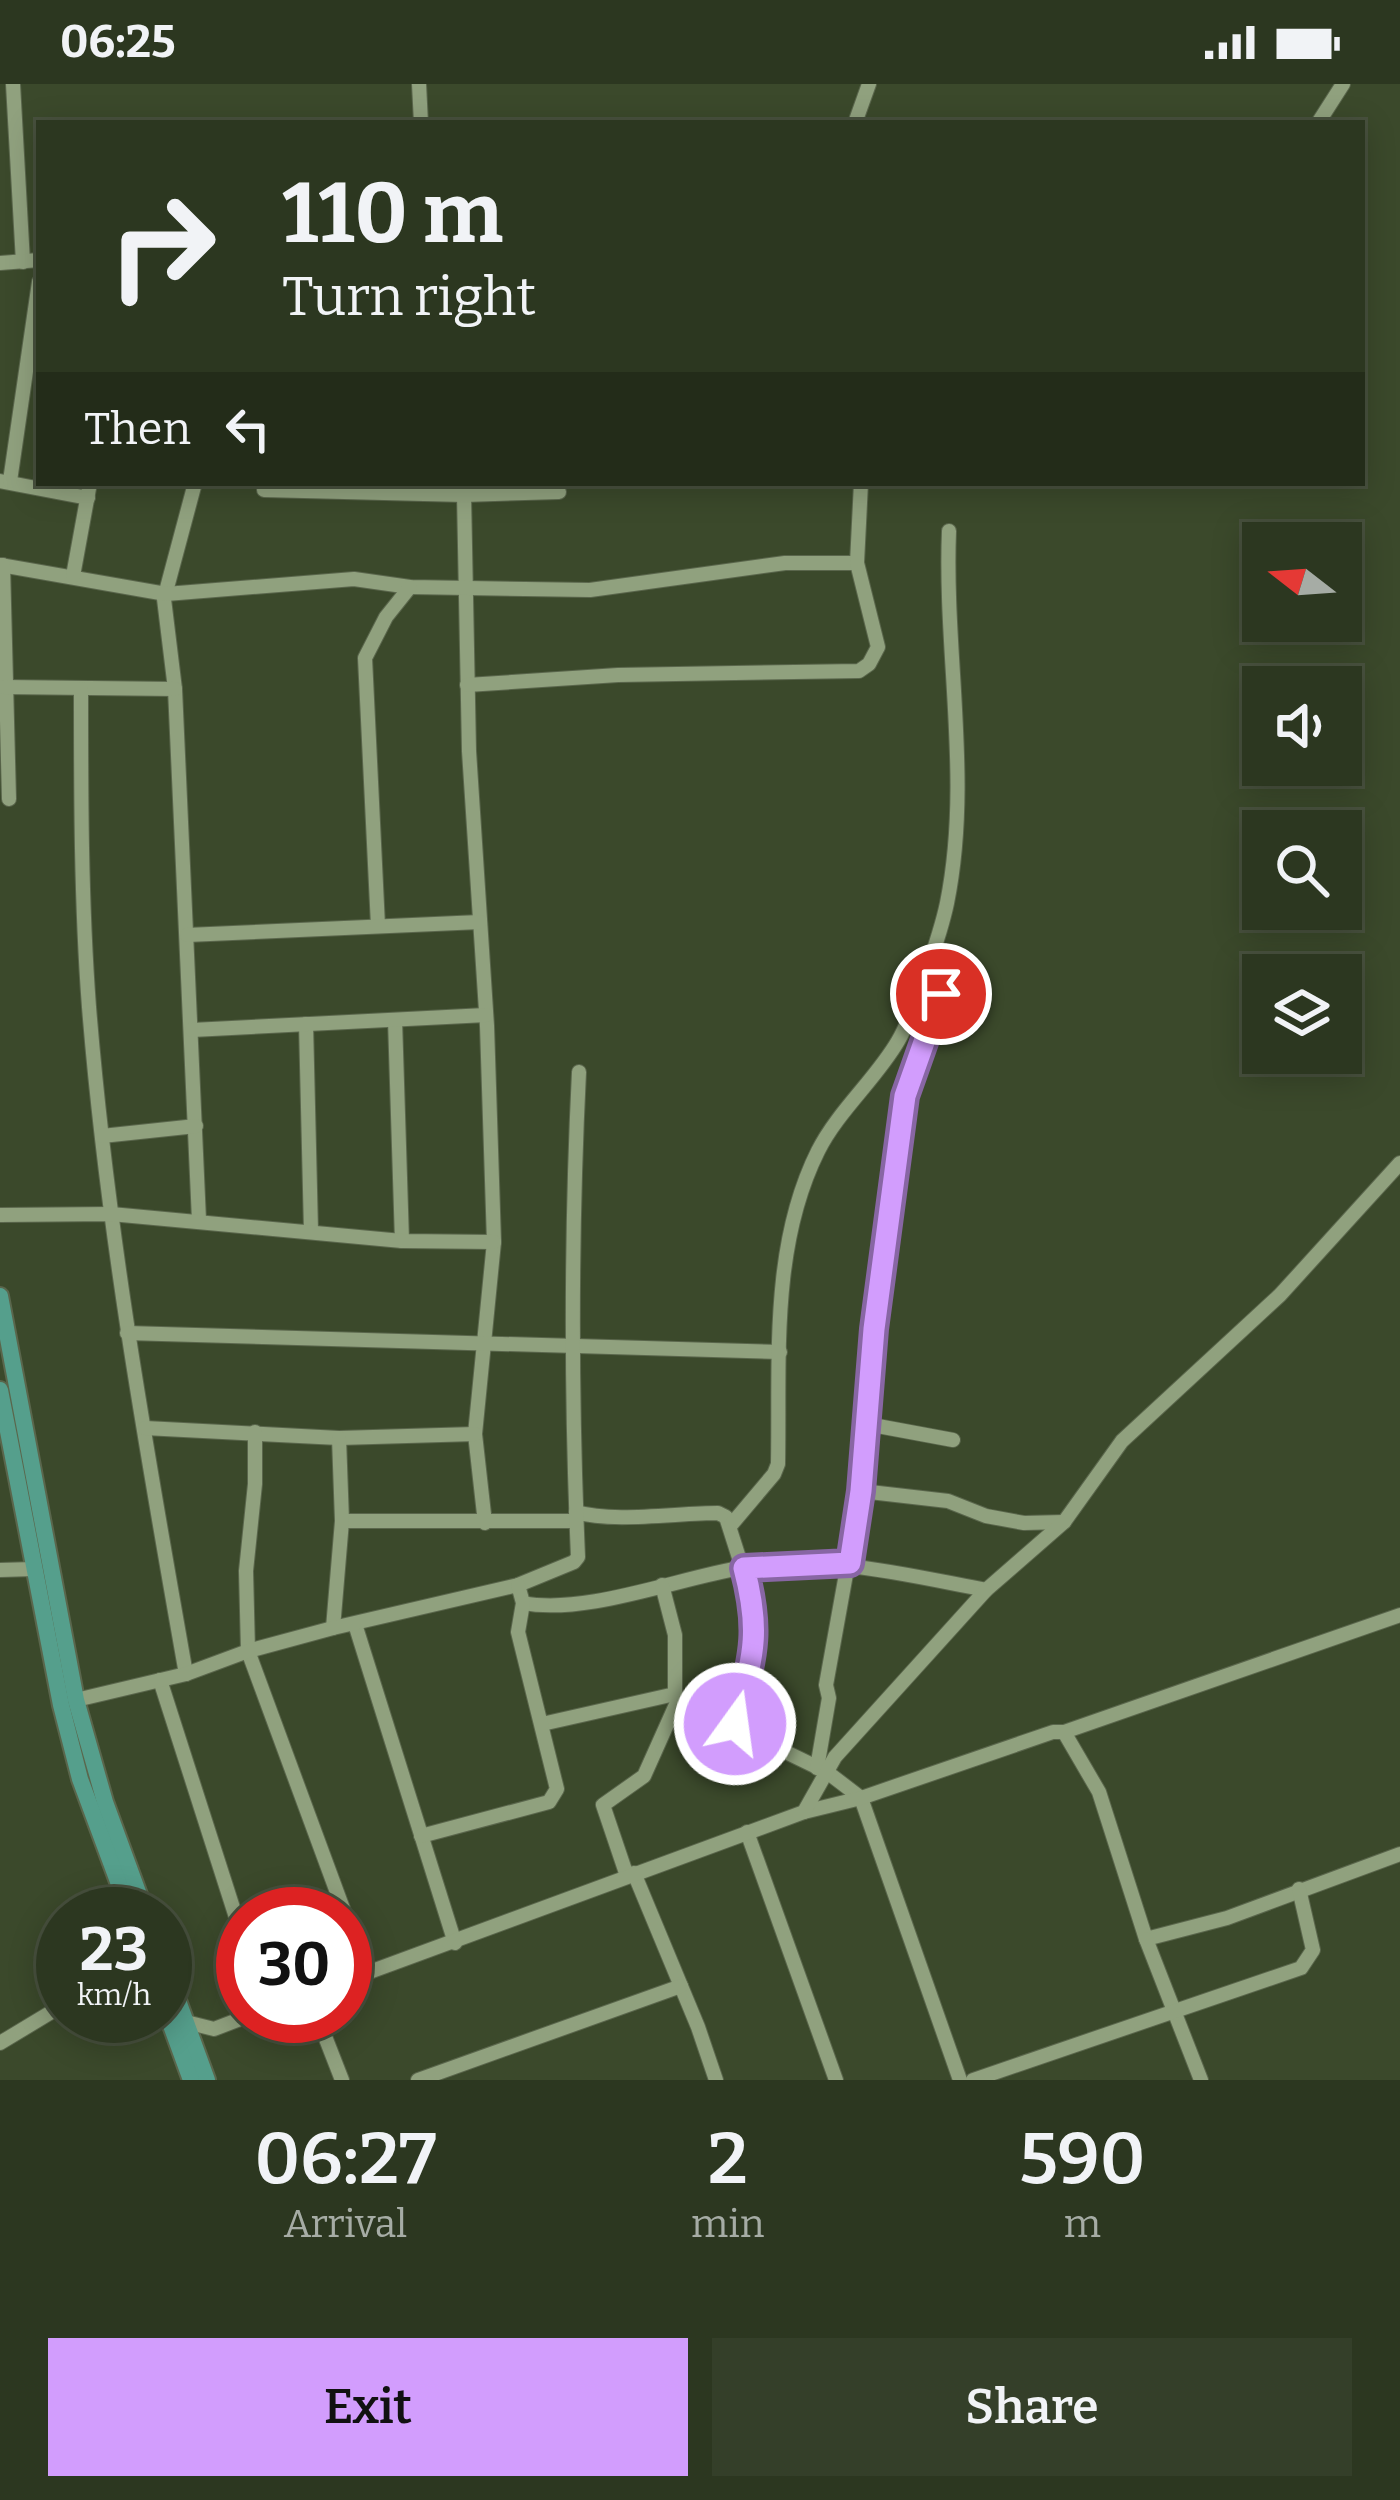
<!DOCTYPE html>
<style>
body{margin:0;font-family:Bitter,serif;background:#343f29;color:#f1f3f6;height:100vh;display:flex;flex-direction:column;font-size:45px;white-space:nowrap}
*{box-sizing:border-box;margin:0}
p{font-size:39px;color:#a6aca5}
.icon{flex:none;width:66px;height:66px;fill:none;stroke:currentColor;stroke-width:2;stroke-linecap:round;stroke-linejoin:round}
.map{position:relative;height:1996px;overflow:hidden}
.side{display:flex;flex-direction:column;background:#2c3720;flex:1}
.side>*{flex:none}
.hud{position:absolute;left:36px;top:36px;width:1329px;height:366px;border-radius:0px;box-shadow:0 6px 30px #0003,0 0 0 3px #48513e;background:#2c3720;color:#f1f3f6;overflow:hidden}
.needle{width:78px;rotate:287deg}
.buttons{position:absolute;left:1242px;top:438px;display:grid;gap:24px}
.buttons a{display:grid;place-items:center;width:120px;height:120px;border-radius:0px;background:#2c3720;box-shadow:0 6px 30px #0003,0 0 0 3px #48513e;font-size:60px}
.speed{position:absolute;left:36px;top:1803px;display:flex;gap:24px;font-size:60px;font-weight:700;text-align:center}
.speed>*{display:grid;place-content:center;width:156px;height:156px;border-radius:50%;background:#2c3720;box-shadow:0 6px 30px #0003,0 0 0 3px #48513e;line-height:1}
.speed small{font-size:30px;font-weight:400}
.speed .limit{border:18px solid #d22;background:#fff;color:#111}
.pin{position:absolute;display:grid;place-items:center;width:102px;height:102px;color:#fff;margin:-51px;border:6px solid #fff;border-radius:50%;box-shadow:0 3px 12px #0007}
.me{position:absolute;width:132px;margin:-66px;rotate:14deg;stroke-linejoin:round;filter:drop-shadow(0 0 9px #0008)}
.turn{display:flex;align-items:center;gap:42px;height:252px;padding:0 48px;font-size:54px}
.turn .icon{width:156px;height:156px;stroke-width:2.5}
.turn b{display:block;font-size:84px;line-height:102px}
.then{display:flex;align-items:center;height:114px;padding:0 48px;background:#0003;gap:24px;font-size:45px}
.eta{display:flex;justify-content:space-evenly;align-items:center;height:204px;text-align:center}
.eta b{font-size:72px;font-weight:600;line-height:84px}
.cta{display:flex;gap:24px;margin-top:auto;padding:24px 48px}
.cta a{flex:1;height:138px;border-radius:0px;background:#d29dfd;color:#111;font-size:48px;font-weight:600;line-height:138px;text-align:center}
.cta a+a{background:#343f29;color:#f1f3f6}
.status{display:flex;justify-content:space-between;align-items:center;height:84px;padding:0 60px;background:#2c3720;direction:ltr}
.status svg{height:33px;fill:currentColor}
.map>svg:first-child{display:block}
</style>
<div class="status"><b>06:25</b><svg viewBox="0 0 49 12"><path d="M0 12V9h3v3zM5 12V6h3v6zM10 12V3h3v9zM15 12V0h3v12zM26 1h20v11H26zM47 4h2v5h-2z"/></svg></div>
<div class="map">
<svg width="1400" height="1996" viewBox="0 0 1400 1996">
<rect width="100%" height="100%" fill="#3b492b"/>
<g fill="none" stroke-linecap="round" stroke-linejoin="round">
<!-- minor casing -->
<g stroke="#5a664c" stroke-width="16">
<g id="minor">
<polyline points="13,0 23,178"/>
<polyline points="419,0 421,39"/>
<polyline points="855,39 869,0"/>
<polyline points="1318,39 1343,0"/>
<polyline points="0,179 39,176"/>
<polyline points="0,397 88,414"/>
<polyline points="10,397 39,198"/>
<polyline points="195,399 164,515 175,605 199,1136"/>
<polyline points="459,399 464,411 469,667 487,942 494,1158 475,1350 485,1439"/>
<polyline points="264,406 464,411 559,408"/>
<polyline points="0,481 166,510 354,495 410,503 590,506 785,479 857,479"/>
<polyline points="3,481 9,715"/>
<polyline points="73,492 90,399"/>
<polyline points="467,601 618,591 859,587 869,580 878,563 857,479 861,399"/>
<polyline points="4,603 175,605"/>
<path d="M81,605C81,711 81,817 89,923C107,1147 147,1369 186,1590"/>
<polyline points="378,842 365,574 386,533 410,503"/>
<polyline points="187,851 480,838"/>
<polyline points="395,936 402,1157"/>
<polyline points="306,940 311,1147"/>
<polyline points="192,946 486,931"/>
<polyline points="102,1052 196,1042"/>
<polyline points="0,1131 111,1130 402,1157 494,1158"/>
<polyline points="127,1249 780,1268"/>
<polyline points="867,1340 953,1356"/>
<polyline points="145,1344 339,1354 475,1350"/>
<polyline points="255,1348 255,1400 246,1487 248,1567 345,1830"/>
<polyline points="861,1407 948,1417 986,1432 1024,1439 1064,1438"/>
<path d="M576,1428C612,1439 677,1429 718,1429L726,1433L756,1527V1552L735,1640"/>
<polyline points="342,1437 576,1437"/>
<path d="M731,1441L774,1390L778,1380C780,1277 770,1163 818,1067C838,1027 876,995 898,957C913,932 941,848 947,819C972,695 944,571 949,447"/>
<polyline points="0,1486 34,1485"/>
<path d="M523,1519C585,1531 676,1495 740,1484C826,1470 902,1490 986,1506"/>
<polyline points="355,1540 455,1859"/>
<polyline points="333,1544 342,1437 339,1354"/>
<polyline points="160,1596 243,1855"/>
<path d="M76,1616L186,1590L248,1567L333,1544L518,1501L574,1478L578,1473C571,1311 571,1149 579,988"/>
<polyline points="678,1616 827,1688 861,1714 960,1996"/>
<polyline points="542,1640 675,1610"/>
<polyline points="1064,1648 1400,1531"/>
<polyline points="817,1684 829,1614 826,1601 861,1407 874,1245 905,1012 941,910 929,873"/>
<polyline points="804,1728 861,1714 1053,1648 1064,1648 1099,1708 1146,1855 1227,1834 1400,1770"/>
<polyline points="747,1748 836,1996"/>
<polyline points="421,1752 549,1718 557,1705 518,1548 523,1519 518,1501"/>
<polyline points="634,1789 698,1943 716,1996"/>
<polyline points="627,1792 603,1721 644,1692 678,1616 675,1610 675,1551 662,1501"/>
<polyline points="345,1830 367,1889"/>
<polyline points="1146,1855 1201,1996"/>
<polyline points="345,1897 804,1728 835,1673 986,1506 1064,1438 1122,1357 1280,1211 1400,1079"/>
<polyline points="317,1932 342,1996"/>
<polyline points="186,1938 214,1945 248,1932"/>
<polyline points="0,1959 63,1921"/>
<polyline points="418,1996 681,1902"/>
<polyline points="973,1996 1301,1884 1313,1866 1299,1805"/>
</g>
</g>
<!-- major casing -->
<g stroke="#5a664c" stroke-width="20">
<g id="major">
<polyline points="0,1212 76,1616 105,1718 146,1830"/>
<polyline points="0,1306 61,1621 80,1695 130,1830"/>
<polyline points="165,1881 207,1996"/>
<polyline points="165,1925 191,1996"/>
</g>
</g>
<!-- minor -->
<use href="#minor" stroke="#90a17e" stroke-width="14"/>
<!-- major -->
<use href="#major" stroke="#559f8c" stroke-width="16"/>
</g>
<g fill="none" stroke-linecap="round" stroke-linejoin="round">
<!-- route casing -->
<g stroke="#8866a4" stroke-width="30">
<path id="route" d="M735,1640C752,1574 762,1552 744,1484L850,1479L861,1407L874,1245L905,1012L941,910"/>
</g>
<!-- route -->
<use href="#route" stroke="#d29dfd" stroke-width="21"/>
</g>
</svg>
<div class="buttons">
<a><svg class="needle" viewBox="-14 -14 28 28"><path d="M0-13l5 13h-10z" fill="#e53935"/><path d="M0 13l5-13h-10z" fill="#a6aca5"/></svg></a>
<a><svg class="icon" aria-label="sound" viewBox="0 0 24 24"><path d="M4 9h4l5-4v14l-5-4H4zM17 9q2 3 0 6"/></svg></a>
<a><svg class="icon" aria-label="search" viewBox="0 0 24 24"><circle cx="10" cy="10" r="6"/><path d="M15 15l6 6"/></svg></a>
<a><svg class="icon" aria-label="layers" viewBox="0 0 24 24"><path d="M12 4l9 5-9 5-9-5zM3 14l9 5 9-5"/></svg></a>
</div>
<div class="speed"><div>23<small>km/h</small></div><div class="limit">30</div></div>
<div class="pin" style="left:941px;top:910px;background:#d93025"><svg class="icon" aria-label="arrive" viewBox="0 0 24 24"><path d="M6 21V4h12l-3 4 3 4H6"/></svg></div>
<svg class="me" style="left:735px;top:1640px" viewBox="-20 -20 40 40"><circle r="17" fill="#d29dfd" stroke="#fff" stroke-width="3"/><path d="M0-11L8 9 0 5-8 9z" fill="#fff"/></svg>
<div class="hud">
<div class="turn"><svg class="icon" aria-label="right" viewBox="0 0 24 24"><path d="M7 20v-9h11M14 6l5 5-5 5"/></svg><div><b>110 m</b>Turn right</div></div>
<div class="then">Then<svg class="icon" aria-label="left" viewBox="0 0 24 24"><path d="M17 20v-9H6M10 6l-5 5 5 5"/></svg></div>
</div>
</div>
<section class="side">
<div class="eta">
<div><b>06:27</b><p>Arrival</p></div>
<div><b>2</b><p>min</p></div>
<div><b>590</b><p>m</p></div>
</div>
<div class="cta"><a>Exit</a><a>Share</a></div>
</section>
